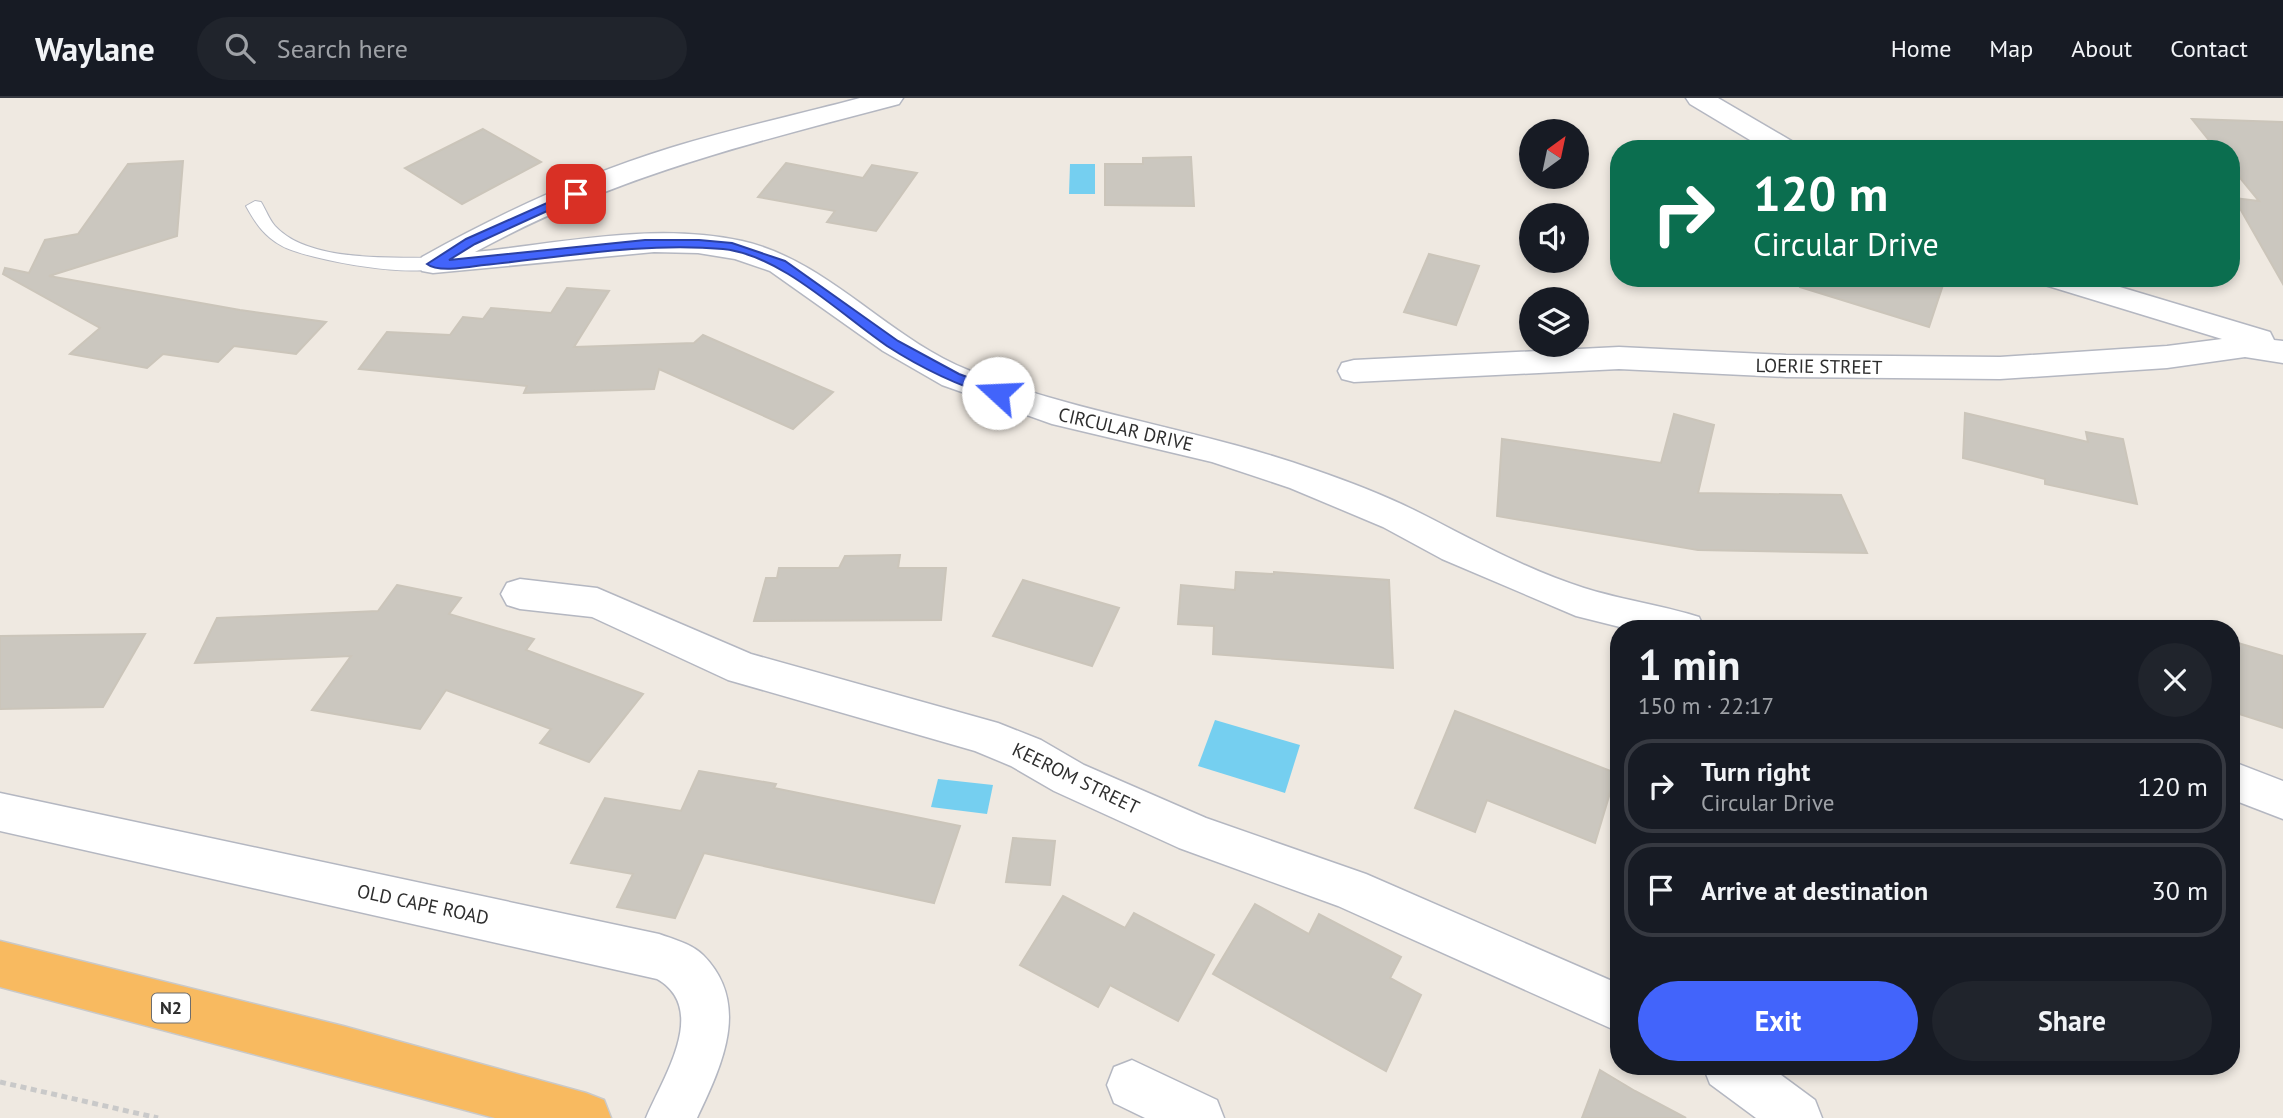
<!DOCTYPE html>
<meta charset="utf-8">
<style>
body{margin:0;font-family:"PT Sans",sans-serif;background:#20242c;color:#f1f3f6;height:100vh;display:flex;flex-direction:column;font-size:26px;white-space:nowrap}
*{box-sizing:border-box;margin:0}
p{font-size:23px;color:#9ea1a6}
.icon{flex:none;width:38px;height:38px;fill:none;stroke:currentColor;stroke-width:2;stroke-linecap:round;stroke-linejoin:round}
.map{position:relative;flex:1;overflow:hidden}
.drawer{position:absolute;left:1610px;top:522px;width:630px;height:455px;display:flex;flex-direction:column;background:#171b24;border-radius:28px;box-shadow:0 4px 10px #0003}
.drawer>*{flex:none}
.guide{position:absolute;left:1610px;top:42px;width:630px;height:147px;border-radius:28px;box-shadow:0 4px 10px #0003;background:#0b6e4f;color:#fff;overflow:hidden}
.needle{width:46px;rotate:33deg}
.buttons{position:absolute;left:1519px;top:21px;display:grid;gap:14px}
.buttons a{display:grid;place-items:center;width:70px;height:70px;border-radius:50%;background:#171b24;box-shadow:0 4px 10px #0003;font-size:35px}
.pin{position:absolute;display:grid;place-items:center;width:60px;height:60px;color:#fff;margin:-30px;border-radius:14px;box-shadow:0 4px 10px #0006}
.me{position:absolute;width:77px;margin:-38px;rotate:290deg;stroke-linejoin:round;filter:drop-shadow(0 0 5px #0008)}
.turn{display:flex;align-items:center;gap:24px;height:147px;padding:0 28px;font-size:32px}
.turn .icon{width:91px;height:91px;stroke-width:2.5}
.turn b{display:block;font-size:49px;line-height:60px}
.round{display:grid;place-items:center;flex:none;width:74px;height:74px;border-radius:37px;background:#20242c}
.headline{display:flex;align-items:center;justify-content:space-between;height:119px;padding:0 28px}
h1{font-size:42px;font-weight:600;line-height:52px}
.primary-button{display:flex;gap:14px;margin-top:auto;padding:14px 28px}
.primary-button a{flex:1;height:80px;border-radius:42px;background:#4264fb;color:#fff;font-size:28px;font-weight:600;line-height:80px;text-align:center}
.primary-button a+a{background:#20242c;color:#f1f3f6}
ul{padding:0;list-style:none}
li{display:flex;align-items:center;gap:21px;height:94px;margin:0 14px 10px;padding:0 14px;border:4px solid #363941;border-radius:28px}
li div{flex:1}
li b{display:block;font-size:26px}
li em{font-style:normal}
header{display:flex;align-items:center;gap:42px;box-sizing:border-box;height:98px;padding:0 35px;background:#171b24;border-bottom:2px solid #363941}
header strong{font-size:33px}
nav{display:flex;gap:38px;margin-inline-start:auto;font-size:24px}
.search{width:490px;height:63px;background:#20242c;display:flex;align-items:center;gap:18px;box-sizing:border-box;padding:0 24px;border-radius:38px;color:#9ea1a6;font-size:26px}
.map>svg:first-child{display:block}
</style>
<header>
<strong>Waylane</strong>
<div class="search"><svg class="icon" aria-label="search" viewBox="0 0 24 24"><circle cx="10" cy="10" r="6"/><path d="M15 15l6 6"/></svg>Search here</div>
<nav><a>Home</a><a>Map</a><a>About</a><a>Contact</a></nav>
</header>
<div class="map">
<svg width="2283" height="1020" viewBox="0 0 2283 1020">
<rect width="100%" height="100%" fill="#efe9e1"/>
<!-- water -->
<g fill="#75cff0">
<polygon points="1070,66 1095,66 1095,96 1069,96"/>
<polygon points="1215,622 1300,647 1285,695 1198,668"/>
<polygon points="938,681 993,687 987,716 931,709"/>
</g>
<!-- building -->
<g fill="#cbc7bf" stroke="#cbc5ba" stroke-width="2">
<polygon points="2192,21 2283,24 2283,186 2234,100 2259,103 2231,69 2231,51 2216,51"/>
<polygon points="483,31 541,64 462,106 405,70"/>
<polygon points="1191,59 1194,108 1105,107 1105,66 1143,66 1143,60"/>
<polygon points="183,63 177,138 49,178 240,212 326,224 296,256 234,248 218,264 163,256 147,270 70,256 100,230 3,176 5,170 29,175 45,142 78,136 128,66"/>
<polygon points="786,65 863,80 872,67 917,75 876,133 827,124 835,113 758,99"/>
<polygon points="1429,156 1479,168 1456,227 1404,214"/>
<polygon points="1802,180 1919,180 1943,187 1929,229 1800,189"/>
<polygon points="567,190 609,193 574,249 694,245 703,237 833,294 793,331 659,271 654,291 524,295 527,288 359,271 387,234 450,237 463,219 483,221 491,210 551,215"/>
<polygon points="1965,315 2088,344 2086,334 2123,341 2137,406 2045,386 2045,381 1963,360"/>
<polygon points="1674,316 1714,327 1698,395 1841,397 1867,455 1698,452 1497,418 1502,341 1661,365"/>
<polygon points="900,457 898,470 946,470 941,522 754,523 766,480 777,480 779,470 839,470 845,458"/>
<polygon points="1236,474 1274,476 1274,474 1389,482 1393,570 1213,556 1214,528 1178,526 1181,487 1235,492"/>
<polygon points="1023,482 1119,510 1092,568 993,538"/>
<polygon points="397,487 461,500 449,516 534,541 526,552 643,596 589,664 540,645 551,631 446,592 420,631 312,612 351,558 195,565 217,520 378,513"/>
<polygon points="145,536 103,609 0,611 0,538"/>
<polygon points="2231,543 2283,558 2283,630 2236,615"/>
<polygon points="1455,613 1616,675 1595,745 1487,702 1475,734 1415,710"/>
<polygon points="699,673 776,686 774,690 960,728 934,805 704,755 675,820 617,809 633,776 571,765 605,700 681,713"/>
<polygon points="1013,740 1055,743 1050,787 1006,784"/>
<polygon points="1063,798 1125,830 1134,815 1214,857 1178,923 1110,887 1098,909 1020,867"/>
<polygon points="1255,806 1309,836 1319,816 1401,859 1390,880 1421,897 1386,973 1213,876"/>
<polygon points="1600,972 1635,993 1686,1020 1582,1020"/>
</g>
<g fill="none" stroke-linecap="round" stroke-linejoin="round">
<!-- service casing -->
<g stroke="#b4b7c1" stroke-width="2">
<path id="service" d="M255,103L261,104C266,112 269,121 275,128C308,164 388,159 433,160L442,166C427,184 304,161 282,148C264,138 256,126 246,108Z"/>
</g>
<!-- minor casing -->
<g stroke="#b4b7c1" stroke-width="3">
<g id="minor">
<path d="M860,0H903L899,6C748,46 614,78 475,154C563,145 654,124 742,143C827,162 888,240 968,272C1081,317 1201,331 1315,372C1347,383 1381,396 1412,411C1468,439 1524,471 1584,490C1622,502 1661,507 1699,519L1704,530H1624L1576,518L1442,461L1383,429L1290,390L1212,364L1052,326L942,287L883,253L770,173L735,161L698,155L654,154L433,175L422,173L418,166L422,159C501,115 583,77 670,50C732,31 796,17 860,0Z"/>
<polygon points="1686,0 1718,0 1795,45 1799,51 1765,51 1690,6"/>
<polygon points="2041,180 2090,180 2270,234 2274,242 2283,243 2283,265 2245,259 2167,270 2000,281 1786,279 1619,271 1354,284 1342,281 1338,273 1342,265 1354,262 1619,249 1786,257 2000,259 2167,248 2222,241 2045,187"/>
<polygon points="520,481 597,490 751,556 998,625 1041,642 1084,667 1206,720 1366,776 1619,886 1619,934 1338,808 1179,750 1054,693 1011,668 975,653 728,582 592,519 520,511 507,507 501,496 507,485"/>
<polygon points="2231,663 2283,683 2283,721 2231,701"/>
<path d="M0,695L659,836C673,841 692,846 703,857C752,906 721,969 697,1020H646C662,981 710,911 657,881L0,733Z"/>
<polygon points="1132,962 1217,1002 1224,1020 1145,1020 1114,1005 1107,987 1114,969"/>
<polygon points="1703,968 1769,968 1815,1002 1822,1020 1756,1020 1710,986"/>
</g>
</g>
<!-- trunk casing -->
<g stroke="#c9c9c9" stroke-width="3">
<polygon id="trunk" points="0,843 343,928 586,995 604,1002 611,1020 495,1020 0,889"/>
</g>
<!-- path -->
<polyline stroke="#c9c9c9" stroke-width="5" stroke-dasharray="6 4.5" stroke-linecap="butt" points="0,984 158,1020"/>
<!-- service -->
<use href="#service" fill="#fff" fill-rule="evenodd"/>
<!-- minor -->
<use href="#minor" fill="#fff" fill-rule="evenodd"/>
<!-- trunk -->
<use href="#trunk" fill="#f8ba60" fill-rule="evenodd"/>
</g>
<!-- route -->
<path fill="#4264fb" stroke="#2b41a3" stroke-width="2" d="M576,92L580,93V98L475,146L449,162L645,142H699L732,145L785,163L898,243L959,276L1003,292L1005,295L998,300C959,288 921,270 887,248C840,216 781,157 723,151C644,144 563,159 484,167C469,169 438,175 427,166L466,141Z"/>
<g text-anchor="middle" stroke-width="7" stroke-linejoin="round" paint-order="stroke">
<!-- shield labels -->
<rect fill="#fff" stroke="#6d6d6d" stroke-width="2" x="152" y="895.5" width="38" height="29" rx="5"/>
<g font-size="18" font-weight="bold" fill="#2e2e2e">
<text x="171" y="916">N2</text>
</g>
<!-- street labels -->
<g font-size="19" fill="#2e2e2e" stroke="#fff">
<text transform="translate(1819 268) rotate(1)" y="7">LOERIE STREET</text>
<text transform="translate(1126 331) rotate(13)" y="7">CIRCULAR DRIVE</text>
<text transform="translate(1076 680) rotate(26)" y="7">KEEROM STREET</text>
<text transform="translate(423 806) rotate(12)" y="7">OLD CAPE ROAD</text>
</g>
</g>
</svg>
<div class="buttons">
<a><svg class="needle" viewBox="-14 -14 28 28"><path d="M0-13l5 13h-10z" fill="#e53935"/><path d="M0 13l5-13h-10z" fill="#9ea1a6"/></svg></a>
<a><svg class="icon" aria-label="sound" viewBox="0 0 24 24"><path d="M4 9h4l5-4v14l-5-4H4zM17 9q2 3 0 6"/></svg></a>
<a><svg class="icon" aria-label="layers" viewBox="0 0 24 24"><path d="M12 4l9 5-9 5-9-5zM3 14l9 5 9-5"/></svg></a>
</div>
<div class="pin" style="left:576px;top:96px;background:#d93025"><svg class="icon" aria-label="arrive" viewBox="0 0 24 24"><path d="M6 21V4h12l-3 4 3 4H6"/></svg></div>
<svg class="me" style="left:998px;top:295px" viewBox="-20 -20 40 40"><circle r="19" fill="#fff"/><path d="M0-13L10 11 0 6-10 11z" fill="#4264fb"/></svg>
<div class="guide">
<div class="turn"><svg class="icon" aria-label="right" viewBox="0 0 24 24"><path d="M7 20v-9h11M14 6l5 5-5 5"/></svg><div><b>120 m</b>Circular Drive</div></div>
</div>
<section class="drawer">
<div class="headline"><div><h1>1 min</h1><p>150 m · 22:17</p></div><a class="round"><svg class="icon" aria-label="close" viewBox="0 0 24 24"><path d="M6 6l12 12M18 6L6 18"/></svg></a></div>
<ul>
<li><svg class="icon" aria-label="right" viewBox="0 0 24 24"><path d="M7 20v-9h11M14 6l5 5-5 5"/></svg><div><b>Turn right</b><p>Circular Drive</p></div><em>120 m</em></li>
<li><svg class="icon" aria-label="arrive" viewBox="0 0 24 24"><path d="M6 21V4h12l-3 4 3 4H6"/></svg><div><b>Arrive at destination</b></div><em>30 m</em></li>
</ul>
<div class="primary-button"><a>Exit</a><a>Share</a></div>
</section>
</div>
